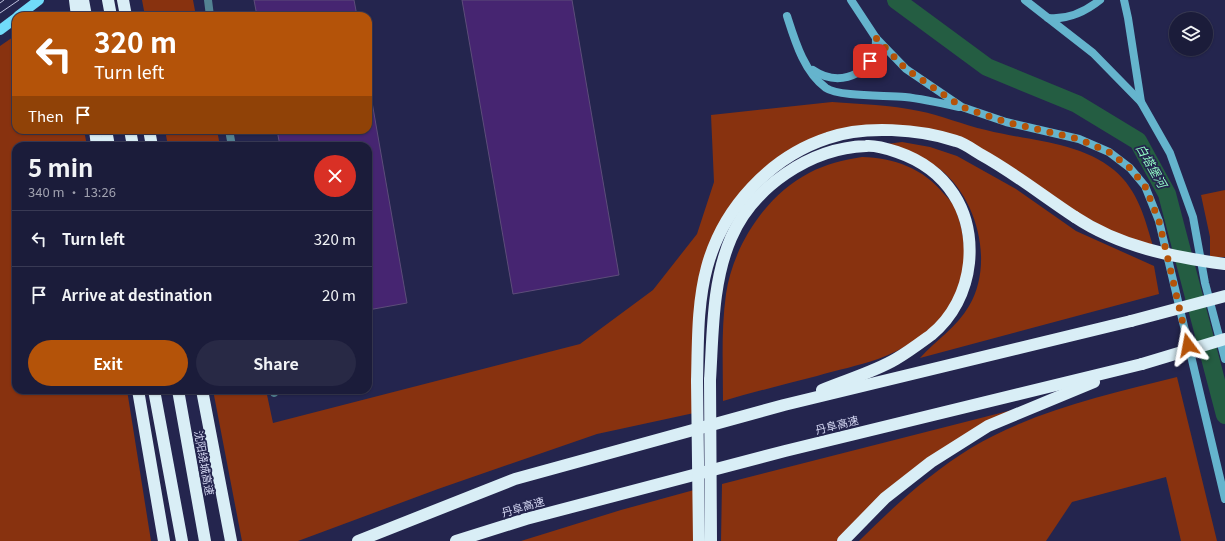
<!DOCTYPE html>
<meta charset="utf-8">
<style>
body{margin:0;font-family:Georgia,"Noto Sans SC",serif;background:#282945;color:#f1f3f6;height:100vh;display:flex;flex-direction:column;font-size:15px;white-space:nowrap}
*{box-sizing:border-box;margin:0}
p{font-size:13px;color:#a0a1af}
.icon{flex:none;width:22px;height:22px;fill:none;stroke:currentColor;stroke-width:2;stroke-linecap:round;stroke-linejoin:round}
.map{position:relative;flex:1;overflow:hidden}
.details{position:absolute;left:12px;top:142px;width:360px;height:252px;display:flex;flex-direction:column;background:#1b1c3a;border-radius:12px;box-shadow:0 1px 3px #0004,0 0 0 1px #393a54}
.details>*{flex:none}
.hud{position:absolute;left:12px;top:12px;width:360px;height:122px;border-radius:12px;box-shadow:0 1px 3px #0004,0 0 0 1px #393a54;background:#b45309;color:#fff;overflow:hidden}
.tools{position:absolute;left:1169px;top:12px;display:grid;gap:8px}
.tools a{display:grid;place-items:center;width:44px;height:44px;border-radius:50%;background:#1b1c3a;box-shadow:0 1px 3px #0004,0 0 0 1px #393a54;font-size:20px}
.pin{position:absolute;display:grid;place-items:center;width:34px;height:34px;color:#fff;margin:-17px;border-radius:8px;box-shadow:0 2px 6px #0006}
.me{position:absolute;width:44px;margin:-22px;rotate:347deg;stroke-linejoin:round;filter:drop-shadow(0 0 3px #0008)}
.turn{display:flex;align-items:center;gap:14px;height:84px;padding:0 16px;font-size:18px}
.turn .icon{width:52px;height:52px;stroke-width:2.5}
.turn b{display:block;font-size:28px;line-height:34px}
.then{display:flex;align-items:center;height:38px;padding:0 16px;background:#0003;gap:8px;font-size:15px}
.round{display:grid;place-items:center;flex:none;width:42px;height:42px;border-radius:21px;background:#282945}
.summary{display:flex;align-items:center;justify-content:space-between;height:68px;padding:0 16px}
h1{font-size:24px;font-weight:700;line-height:30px}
.cta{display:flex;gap:8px;margin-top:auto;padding:8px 16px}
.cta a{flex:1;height:46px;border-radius:24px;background:#b45309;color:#fff;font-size:16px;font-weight:700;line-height:46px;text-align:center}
.cta a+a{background:#282945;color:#f1f3f6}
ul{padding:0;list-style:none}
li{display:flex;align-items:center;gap:12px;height:56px;padding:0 16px;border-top:1px solid #393a54}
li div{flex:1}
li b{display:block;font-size:15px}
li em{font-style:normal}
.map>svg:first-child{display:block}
</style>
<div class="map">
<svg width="1225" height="541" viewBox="0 0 1225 541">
<rect width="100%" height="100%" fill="#24254e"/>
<!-- forest -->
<g fill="#88320f">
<polygon points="142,0 193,0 196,16 145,16"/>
<polygon points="16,35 16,130 84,130 87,146 16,146 16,390 127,390 151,541 0,541 0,46"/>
<path d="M832,102C861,104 890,105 919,111C941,115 963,125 986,130C1028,141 1078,141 1114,170C1139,191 1145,220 1154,249L1109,230L1076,212L955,137L848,130L758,177L704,263L694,413L597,434L438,489L298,541H242L213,390H266L273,423L580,344L653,290L697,234L714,182L711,115Z"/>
<polygon points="165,130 217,130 220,146 168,146"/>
<path d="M902,142L930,147L957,156L1016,189L1076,231L1154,266L1159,294L920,358C936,340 957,327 969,306C994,264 978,200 941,170C925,157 906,151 887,144Z"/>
<path d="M862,157C894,158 923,168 944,194C948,198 953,203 955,208C983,280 946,334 878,359C858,366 837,370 817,376C785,384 754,392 723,401C723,365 721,330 726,294C733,246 766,195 809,173C826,164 843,160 862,157Z"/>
<polygon points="1225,190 1225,257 1210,257 1210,237 1201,195"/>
<path d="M1177,377L1217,541H1181L1166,477L1072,502L1046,541H859C893,507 930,473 971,448C1033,411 1108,394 1177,377Z"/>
<polygon points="1016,409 969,432 839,541 721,541 722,484"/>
<polygon points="694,490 694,541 521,541 621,510"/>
</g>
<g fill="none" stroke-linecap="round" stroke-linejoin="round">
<!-- river -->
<polyline stroke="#245d42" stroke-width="18" points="896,0 987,67 1077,104 1138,141 1167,194 1225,415"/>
</g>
<!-- building -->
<g fill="#462571" stroke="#5d4d7a">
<polygon points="254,0 354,0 357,16 257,16"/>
<polygon points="462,0 572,0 619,275 513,294"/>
<polygon points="368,79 407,303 368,310 368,146 280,146 277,130 368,130"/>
</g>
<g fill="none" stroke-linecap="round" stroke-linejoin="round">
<!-- street -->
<g stroke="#538292" stroke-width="8">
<polyline points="208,0 210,16"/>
<polyline points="229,130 232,146"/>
<polyline points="273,390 274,393"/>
</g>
<!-- secondary -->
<g stroke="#65b4cd" stroke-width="8">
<polyline points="851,0 876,38 906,69 962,107 1006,122 1079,139 1109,152 1130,168 1145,186 1159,221 1225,499"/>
<polyline points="1025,0 1093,53 1141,102 1170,153 1193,217 1205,283 1225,359"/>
<polyline points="1124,0 1128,18 1141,102"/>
<path d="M787,16C795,41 804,72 826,88C839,97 887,95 905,97C923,99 941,103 959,107"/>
<path d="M1048,18C1068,20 1085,12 1100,0"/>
<path d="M813,70C835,85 863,79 874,53C876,49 876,43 876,38"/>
</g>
<!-- primary -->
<g stroke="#71dbfa" stroke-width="10">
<polyline points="18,16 39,0"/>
<polyline points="0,30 16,18"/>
</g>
<!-- highway -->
<g stroke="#d9eef6" stroke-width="12">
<polyline points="75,0 77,16"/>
<polyline points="83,0 86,16"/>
<polyline points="108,0 111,16"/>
<polyline points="123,0 126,16"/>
<polyline points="95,130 97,146"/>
<polyline points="106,130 109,146"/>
<polyline points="130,130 133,146"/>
<polyline points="149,130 152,146"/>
<path d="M710,380C713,333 712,282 731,238C753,187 810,148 866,146C876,145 888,149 897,152C947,169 974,211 969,263C966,291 953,317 931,335C920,343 908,352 896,359C874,372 846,380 822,390"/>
<path d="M697,381C698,343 697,304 707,267C723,208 770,157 828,138C864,125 920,129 956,141C964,143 972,149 980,154C1013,172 1043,196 1075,217"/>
<polyline points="138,390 164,541"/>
<polyline points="358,541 515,479 784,405 1131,321"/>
<polyline points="456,541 526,519 785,451 1142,364"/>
<polyline points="843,541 885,498 931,462 988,426 1094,382"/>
</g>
<!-- tram -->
<g stroke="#bcbfdc" stroke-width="1">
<polyline points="0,3 4,0"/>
<polyline points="0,13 19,0"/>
</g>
<!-- highway-bridge -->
<g stroke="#d9eef6" stroke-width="12">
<path d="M1075,217C1120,247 1173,257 1225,264"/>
<polyline points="1131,321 1225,296"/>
<polyline points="1142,364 1225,339"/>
<polyline points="710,380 711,541"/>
<polyline points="697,381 699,541"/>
<polyline points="154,390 182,541"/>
<polyline points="178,390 205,541"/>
<polyline points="202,390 231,541"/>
</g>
</g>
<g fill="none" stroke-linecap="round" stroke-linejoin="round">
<!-- route -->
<polyline stroke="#b45309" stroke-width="7" stroke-dasharray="0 12.6" points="870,61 875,53 876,38 906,69 962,107 1006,122 1079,139 1109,152 1130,168 1145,186 1159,221 1188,345"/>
</g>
<g text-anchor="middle" stroke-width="3.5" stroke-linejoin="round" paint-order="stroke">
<!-- street labels -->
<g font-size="11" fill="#d4d7f2" stroke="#24254e">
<text transform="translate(837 425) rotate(-14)" y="4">丹阜高速</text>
<text transform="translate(204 463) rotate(80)" y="4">沈阳绕城高速</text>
<text transform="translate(523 507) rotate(-16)" y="4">丹阜高速</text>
</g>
<!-- water labels -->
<g font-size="12" font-style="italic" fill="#92fbc5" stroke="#24254e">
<text transform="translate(1151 166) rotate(60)" y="4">白塔堡河</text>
</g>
</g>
</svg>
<div class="tools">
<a><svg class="icon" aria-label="layers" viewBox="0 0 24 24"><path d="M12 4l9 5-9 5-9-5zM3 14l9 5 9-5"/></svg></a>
</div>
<div class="pin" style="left:870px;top:61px;background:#d93025"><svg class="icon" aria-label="arrive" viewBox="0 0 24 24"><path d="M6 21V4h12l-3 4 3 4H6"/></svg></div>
<svg class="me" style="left:1188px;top:345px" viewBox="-20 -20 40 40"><path d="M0-17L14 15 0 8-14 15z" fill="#b45309" stroke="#fff" stroke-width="4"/></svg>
<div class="hud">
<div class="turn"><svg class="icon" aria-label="left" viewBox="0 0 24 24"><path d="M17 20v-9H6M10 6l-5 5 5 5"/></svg><div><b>320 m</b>Turn left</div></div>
<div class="then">Then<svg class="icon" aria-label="arrive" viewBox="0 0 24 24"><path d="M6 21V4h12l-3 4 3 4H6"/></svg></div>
</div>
<section class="details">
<div class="summary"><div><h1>5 min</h1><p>340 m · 13:26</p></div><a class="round" style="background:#d93025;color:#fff"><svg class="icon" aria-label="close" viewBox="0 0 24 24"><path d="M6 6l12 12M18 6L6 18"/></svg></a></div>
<ul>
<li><svg class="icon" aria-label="left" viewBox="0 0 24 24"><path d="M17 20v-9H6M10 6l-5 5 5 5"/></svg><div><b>Turn left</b></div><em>320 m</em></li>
<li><svg class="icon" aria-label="arrive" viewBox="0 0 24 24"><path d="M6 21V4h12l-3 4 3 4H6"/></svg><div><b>Arrive at destination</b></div><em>20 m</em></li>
</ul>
<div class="cta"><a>Exit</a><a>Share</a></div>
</section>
</div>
